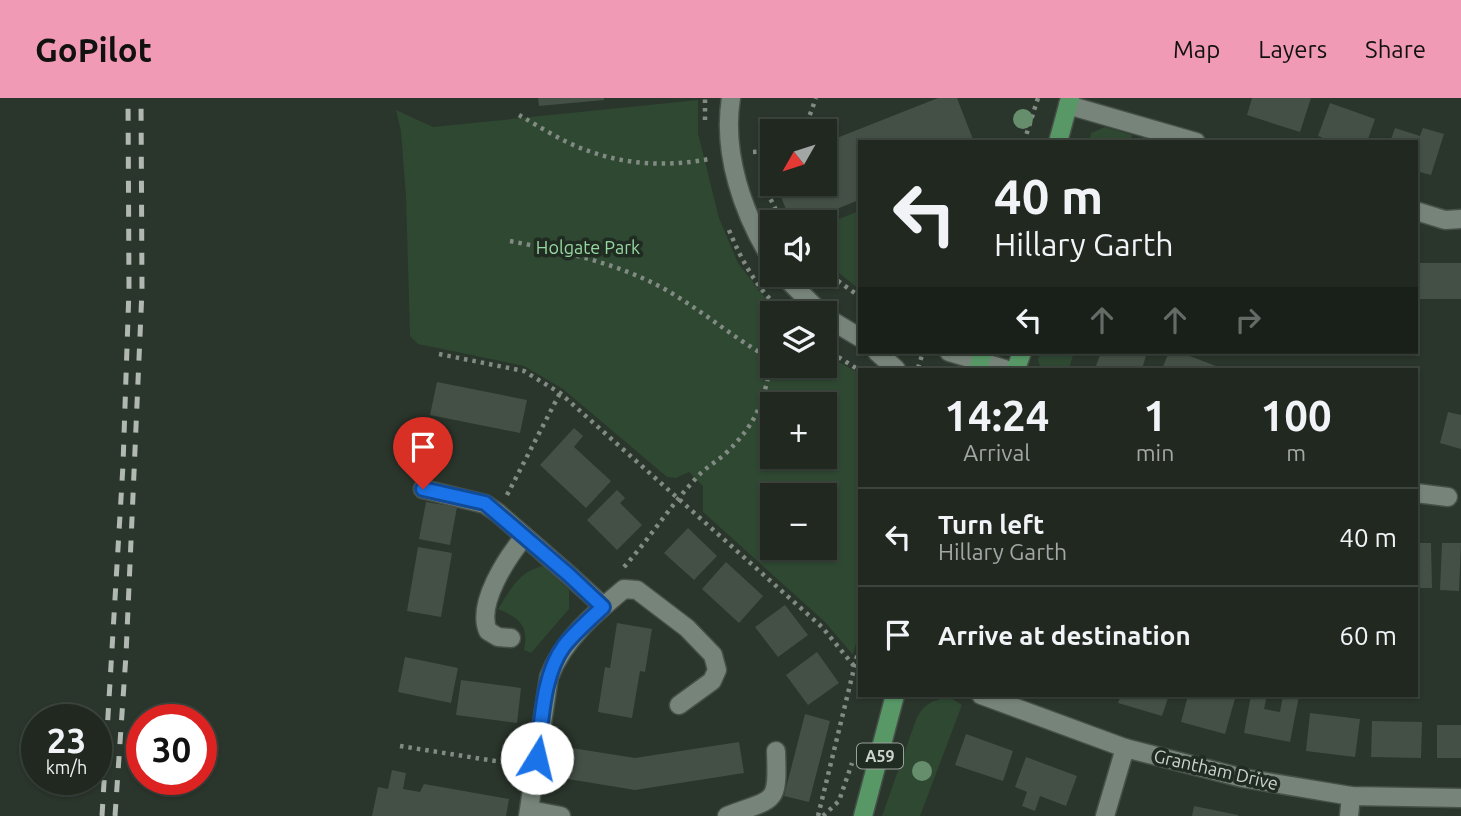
<!DOCTYPE html>
<meta charset="utf-8">
<style>
body{margin:0;font-family:Ubuntu,sans-serif;background:#2d342d;color:#f1f3f6;height:100vh;display:flex;flex-direction:column;font-size:26px;white-space:nowrap}
*{box-sizing:border-box;margin:0}
p{font-size:23px;color:#a2a6a5}
.icon{flex:none;width:38px;height:38px;fill:none;stroke:currentColor;stroke-width:2;stroke-linecap:round;stroke-linejoin:round}
.map{position:relative;flex:1;overflow:hidden}
.details{position:absolute;left:858px;top:270px;width:560px;height:329px;display:flex;flex-direction:column;background:#202820;border-radius:0px;box-shadow:0 2px 5px #0004,0 0 0 2px #3d443e}
.details>*{flex:none}
.top-card{position:absolute;left:858px;top:42px;width:560px;height:214px;border-radius:0px;box-shadow:0 2px 5px #0004,0 0 0 2px #3d443e;background:#202820;color:#f1f3f6;overflow:hidden}
.needle{width:46px;rotate:231deg}
.buttons{position:absolute;left:760px;top:21px;display:grid;gap:14px}
.buttons a{display:grid;place-items:center;width:77px;height:77px;border-radius:0px;background:#202820;box-shadow:0 2px 5px #0004,0 0 0 2px #3d443e;font-size:35px}
.speed{position:absolute;left:21px;top:606px;display:flex;gap:14px;font-size:35px;font-weight:700;text-align:center}
.speed>*{display:grid;place-content:center;width:91px;height:91px;border-radius:50%;background:#202820;box-shadow:0 2px 5px #0004,0 0 0 2px #3d443e;line-height:1}
.speed small{font-size:18px;font-weight:400}
.speed .limit{border:10px solid #d22;background:#fff;color:#111}
.pin{position:absolute;display:grid;place-items:center;width:60px;height:60px;color:#fff;margin:-72px -30px;border-radius:50% 50% 50% 0;rotate:-45deg;box-shadow:0 0 7px #0007}
.pin .icon{rotate:45deg}
.me{position:absolute;width:77px;margin:-38px;rotate:9deg;stroke-linejoin:round;filter:drop-shadow(0 0 5px #0008)}
.turn{display:flex;align-items:center;gap:24px;height:147px;padding:0 21px;font-size:32px}
.turn .icon{width:91px;height:91px;stroke-width:2.5}
.turn b{display:block;font-size:49px;line-height:60px}
.lanes{display:flex;align-items:center;height:66px;padding:0 21px;background:#0003;justify-content:center;gap:35px;direction:ltr}
.lanes .off{opacity:.35}
.eta{display:flex;justify-content:space-evenly;align-items:center;height:119px;text-align:center}
.eta b{font-size:42px;font-weight:700;line-height:49px}
ul{padding:0;list-style:none}
li{display:flex;align-items:center;gap:21px;height:98px;padding:0 21px;border-top:2px solid #3d443e}
li div{flex:1}
li b{display:block;font-size:26px}
li em{font-style:normal}
header{display:flex;align-items:center;gap:42px;box-sizing:border-box;height:98px;padding:0 35px;background:#f09ab6;color:#111}
header strong{font-size:33px}
nav{display:flex;gap:38px;margin-inline-start:auto;font-size:24px}
.map>svg:first-child{display:block}
</style>
<header>
<strong>GoPilot</strong>
<nav><a>Map</a><a>Layers</a><a>Share</a></nav>
</header>
<div class="map">
<svg width="1461" height="718" viewBox="0 0 1461 718">
<rect width="100%" height="100%" fill="#2a352b"/>
<!-- green -->
<g fill="#2e4832" fill-rule="evenodd">
<path d="M698,2V35L719,120L738,165L777,215H772V268H824V256L859,275V533L853,557L825,524L703,414V388L689,374L676,380L667,379L563,291L524,268L418,246L410,238L406,99L401,34L396,12L433,29ZM824,306V359H772V306ZM824,397V450H772V397Z"/>
<polygon points="1105,29 1132,37 1130,44 1089,44 1091,35"/>
<polygon points="859,113 859,191 824,163 824,127"/>
<polygon points="1040,254 1074,254 1069,271 1041,271 1038,262"/>
<path d="M543,468L569,492V511L531,555L524,552C529,527 519,520 498,511C511,491 519,473 543,468Z"/>
<path d="M949,599L962,607L920,718H882L917,619C925,605 933,602 949,599Z"/>
</g>
<!-- building -->
<g fill="#445046">
<polygon points="538,0 604,0 604,2 539,8"/>
<polygon points="938,0 957,0 974,44 859,44 859,102 804,124 791,124 776,86 824,86 824,45"/>
<polygon points="1252,0 1311,0 1300,34 1247,17"/>
<polygon points="1330,5 1375,21 1367,44 1333,44 1318,38"/>
<polygon points="1395,30 1420,38 1423,30 1444,36 1431,77 1416,73 1416,44 1390,44"/>
<rect x="1418" y="165" width="43" height="36"/>
<polygon points="1101,254 1147,254 1142,271 1106,271 1096,268"/>
<polygon points="1169,254 1179,254 1216,268 1215,271 1162,271"/>
<polygon points="437,284 527,302 520,335 430,317"/>
<polygon points="1448,314 1461,317 1461,351 1440,345"/>
<polygon points="574,330 583,338 574,349 611,383 586,410 540,367"/>
<polygon points="617,392 625,400 620,405 642,427 617,452 587,422"/>
<polygon points="426,404 457,409 450,447 419,441"/>
<polygon points="688,430 717,458 694,482 664,455"/>
<polygon points="1416,445 1431,445 1432,490 1416,490"/>
<polygon points="1442,445 1461,445 1459,493 1440,492"/>
<polygon points="418,449 452,455 441,519 407,513"/>
<polygon points="726,464 763,498 739,525 702,491"/>
<polygon points="785,507 808,537 778,559 755,529"/>
<polygon points="617,525 652,531 645,574 640,573 632,620 598,614 605,569 610,570"/>
<polygon points="817,554 839,585 808,607 786,577"/>
<polygon points="405,559 458,570 451,605 398,594"/>
<polygon points="461,582 521,590 517,625 456,617"/>
<polygon points="1121,597 1169,597 1162,618 1118,605"/>
<polygon points="1188,597 1202,597 1219,601 1220,597 1236,597 1225,636 1181,624"/>
<polygon points="1251,597 1267,597 1264,611 1280,614 1283,597 1299,598 1290,644 1244,635"/>
<polygon points="1310,615 1360,621 1355,659 1306,653"/>
<polygon points="805,616 830,623 809,704 784,698"/>
<polygon points="1372,623 1422,624 1421,660 1371,659"/>
<rect x="1437" y="627" width="24" height="33"/>
<polygon points="966,636 1013,653 1003,683 955,667"/>
<polygon points="739,644 744,675 635,692 568,681 572,650 635,660"/>
<polygon points="1026,659 1077,678 1066,708 1040,698 1035,713 1022,708 1027,694 1015,689"/>
<polygon points="392,672 406,675 403,691 420,694 424,686 509,701 506,718 372,718 378,689 388,691"/>
<polygon points="1194,708 1238,717 1238,718 1192,718"/>
</g>
<g fill="none" stroke-linecap="round" stroke-linejoin="round">
<!-- street casing -->
<g stroke="#465048" stroke-width="21">
<g id="street">
<path d="M731,0C722,55 743,116 772,162"/>
<polyline points="1068,7 1196,44"/>
<polyline points="1416,113 1445,122 1461,121"/>
<polyline points="783,177 821,215"/>
<polyline points="824,218 859,239"/>
<polyline points="877,254 896,271"/>
<polyline points="949,254 1005,271"/>
<polyline points="423,391 485,406 498,415 569,477 603,508"/>
<polyline points="1416,395 1448,399"/>
<path d="M511,540L498,539L488,533C476,506 507,460 524,439"/>
<polyline points="981,597 1125,650 1243,680 1351,698 1461,700"/>
<polyline points="530,712 561,718"/>
<path d="M528,718L549,579C563,542 594,516 624,491L637,492L687,530L713,557L717,572L712,583L679,607"/>
<path d="M727,718C776,699 778,708 776,653"/>
<polyline points="1105,718 1125,650"/>
<polyline points="1349,718 1351,698"/>
</g>
</g>
<!-- primary casing -->
<g stroke="#465048" stroke-width="21">
<g id="primary">
<polyline points="1058,44 1070,0"/>
<polyline points="978,271 983,254"/>
<polyline points="1016,271 1022,254"/>
<polyline points="863,718 895,597"/>
</g>
</g>
<!-- path -->
<g stroke="#828b83" stroke-width="4.5" stroke-dasharray="3.5 5" stroke-linecap="butt">
<path d="M519,17C540,29 563,44 586,52C625,67 668,69 709,61"/>
<polyline points="705,22 705,0"/>
<polyline points="804,33 816,0"/>
<polyline points="1024,44 1038,0"/>
<polyline points="753,54 772,53"/>
<polyline points="763,86 782,124"/>
<path d="M729,132C742,164 758,192 784,215"/>
<path d="M510,143C565,154 619,165 668,193C704,214 735,241 771,261"/>
<polyline points="824,173 859,198"/>
<polyline points="824,250 859,272"/>
<polyline points="439,256 524,273 560,295 822,529 854,568"/>
<polyline points="918,270 923,254"/>
<polyline points="507,397 560,295"/>
<path d="M624,469C650,440 672,405 700,376C707,369 717,363 725,356C759,323 763,304 772,261"/>
<polyline points="400,648 514,666"/>
<polyline points="818,718 859,550"/>
<polyline points="823,718 839,703 852,665"/>
</g>
<!-- street -->
<use href="#street" stroke="#778479" stroke-width="18"/>
<!-- primary -->
<use href="#primary" stroke="#589867" stroke-width="18"/>
<!-- rail -->
<g stroke="#b0b8b1" stroke-width="5" stroke-dasharray="12 12" stroke-linecap="butt">
<polyline points="102,718 123,367 129,191 128,0"/>
<polyline points="115,718 126,557 142,192 141,0"/>
</g>
</g>
<!-- trees -->
<g fill="#668e6c">
<circle cx="1023" cy="21" r="10"/>
<circle cx="922" cy="673" r="10"/>
</g>
<g fill="none" stroke-linecap="round" stroke-linejoin="round">
<!-- route casing -->
<g stroke="#114b97" stroke-width="18">
<path id="route" d="M423,391L485,405L569,477L603,509C590,521 575,534 564,548C542,578 542,624 537,660"/>
</g>
<!-- route -->
<use href="#route" stroke="#1a73e8" stroke-width="12"/>
</g>
<g text-anchor="middle" stroke-width="7" stroke-linejoin="round" paint-order="stroke">
<!-- shield labels -->
<rect fill="#202b21" stroke="#99a19a" stroke-width="2" x="857" y="645.5" width="46" height="25" rx="5"/>
<g font-size="16" font-weight="bold" fill="#cdd4ce">
<text x="880" y="664">A59</text>
</g>
<!-- park labels -->
<g font-size="18" fill="#97d7a1" stroke="#202b21">
<text x="588" y="156">Holgate Park</text>
</g>
<!-- street labels -->
<g font-size="18" fill="#cdd4ce" stroke="#202b21">
<text transform="translate(1216 672) rotate(13)" y="6">Grantham Drive</text>
</g>
</g>
</svg>
<div class="buttons">
<a><svg class="needle" viewBox="-14 -14 28 28"><path d="M0-13l5 13h-10z" fill="#e53935"/><path d="M0 13l5-13h-10z" fill="#a2a6a5"/></svg></a>
<a><svg class="icon" aria-label="sound" viewBox="0 0 24 24"><path d="M4 9h4l5-4v14l-5-4H4zM17 9q2 3 0 6"/></svg></a>
<a><svg class="icon" aria-label="layers" viewBox="0 0 24 24"><path d="M12 4l9 5-9 5-9-5zM3 14l9 5 9-5"/></svg></a>
<a>+</a>
<a>−</a>
</div>
<div class="speed"><div>23<small>km/h</small></div><div class="limit">30</div></div>
<div class="pin" style="left:423px;top:391px;background:#d93025"><svg class="icon" aria-label="arrive" viewBox="0 0 24 24"><path d="M6 21V4h12l-3 4 3 4H6"/></svg></div>
<svg class="me" style="left:537px;top:660px" viewBox="-20 -20 40 40"><circle r="19" fill="#fff"/><path d="M0-13L10 11 0 6-10 11z" fill="#1a73e8"/></svg>
<div class="top-card">
<div class="turn"><svg class="icon" aria-label="left" viewBox="0 0 24 24"><path d="M17 20v-9H6M10 6l-5 5 5 5"/></svg><div><b>40 m</b>Hillary Garth</div></div>
<div class="lanes"><svg class="icon" aria-label="left" viewBox="0 0 24 24"><path d="M17 20v-9H6M10 6l-5 5 5 5"/></svg><svg class="icon off" aria-label="ahead" viewBox="0 0 24 24"><path d="M12 20V5M6 11l6-6 6 6"/></svg><svg class="icon off" aria-label="ahead" viewBox="0 0 24 24"><path d="M12 20V5M6 11l6-6 6 6"/></svg><svg class="icon off" aria-label="right" viewBox="0 0 24 24"><path d="M7 20v-9h11M14 6l5 5-5 5"/></svg></div>
</div>
<section class="details">
<div class="eta">
<div><b>14:24</b><p>Arrival</p></div>
<div><b>1</b><p>min</p></div>
<div><b>100</b><p>m</p></div>
</div>
<ul>
<li><svg class="icon" aria-label="left" viewBox="0 0 24 24"><path d="M17 20v-9H6M10 6l-5 5 5 5"/></svg><div><b>Turn left</b><p>Hillary Garth</p></div><em>40 m</em></li>
<li><svg class="icon" aria-label="arrive" viewBox="0 0 24 24"><path d="M6 21V4h12l-3 4 3 4H6"/></svg><div><b>Arrive at destination</b></div><em>60 m</em></li>
</ul>
</section>
</div>
